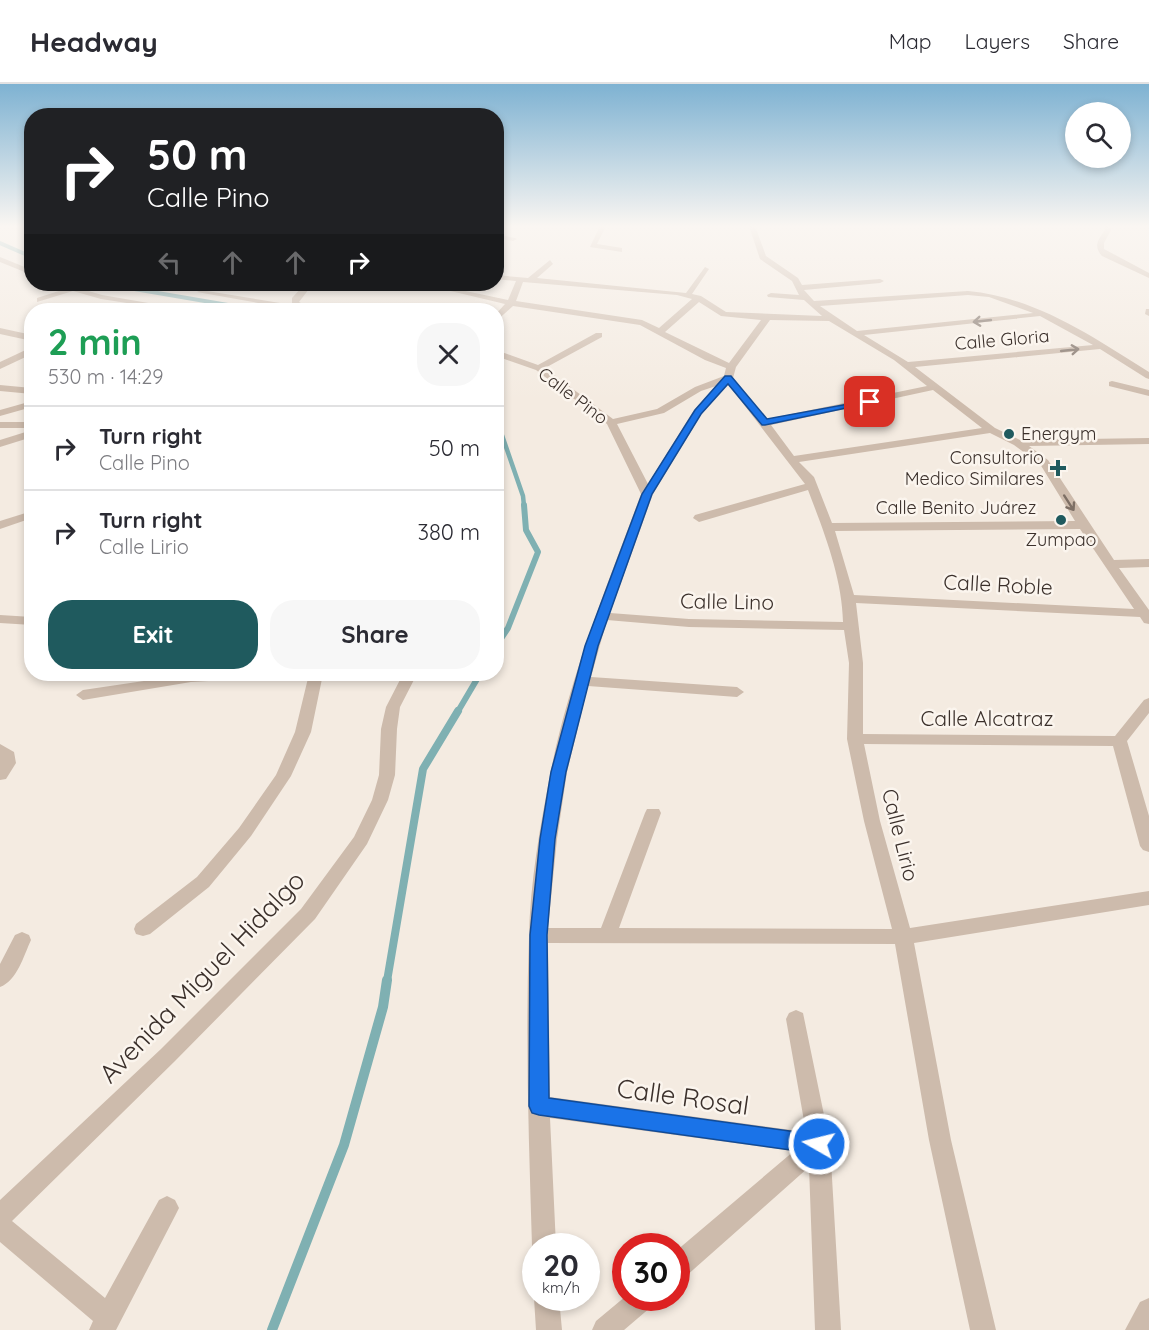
<!DOCTYPE html>
<meta charset="utf-8">
<style>
body{margin:0;font-family:Quicksand,sans-serif;background:#f7f7f7;color:#2b2b33;height:100vh;display:flex;flex-direction:column;font-size:22px;white-space:nowrap}
*{box-sizing:border-box;margin:0}
p{font-size:20px;color:#7c7c81}
.icon{flex:none;width:33px;height:33px;fill:none;stroke:currentColor;stroke-width:2;stroke-linecap:round;stroke-linejoin:round}
.map{position:relative;flex:1;overflow:hidden}
.details{position:absolute;left:24px;top:219px;width:480px;height:378px;display:flex;flex-direction:column;background:#fff;border-radius:24px;box-shadow:0 3px 9px #0003}
.details>*{flex:none}
.hud{position:absolute;left:24px;top:24px;width:480px;height:183px;border-radius:24px;box-shadow:0 3px 9px #0003;background:#202124;color:#fff;overflow:hidden}
.controls{position:absolute;left:1065px;top:18px;display:grid;gap:12px}
.controls a{display:grid;place-items:center;width:66px;height:66px;border-radius:50%;background:#fff;box-shadow:0 3px 9px #0003;font-size:30px}
.speed{position:absolute;left:522px;top:1149px;display:flex;gap:12px;font-size:30px;font-weight:700;text-align:center}
.speed>*{display:grid;place-content:center;width:78px;height:78px;border-radius:50%;background:#fff;box-shadow:0 3px 9px #0003;line-height:1}
.speed small{font-size:15px;font-weight:400}
.speed .limit{border:9px solid #d22;background:#fff;color:#111}
.pin{position:absolute;display:grid;place-items:center;width:51px;height:51px;color:#fff;margin:-26px;border-radius:12px;box-shadow:0 3px 9px #0006}
.me{position:absolute;width:66px;margin:-33px;rotate:278deg;stroke-linejoin:round;filter:drop-shadow(0 0 4px #0008)}
.turn{display:flex;align-items:center;gap:21px;height:126px;padding:0 24px;font-size:27px}
.turn .icon{width:78px;height:78px;stroke-width:2.5}
.turn b{display:block;font-size:42px;line-height:51px}
.lanes{display:flex;align-items:center;height:57px;padding:0 24px;background:#0003;justify-content:center;gap:30px;direction:ltr}
.lanes .off{opacity:.35}
.round{display:grid;place-items:center;flex:none;width:63px;height:63px;border-radius:24px;background:#f7f7f7}
.summary{display:flex;align-items:center;justify-content:space-between;height:102px;padding:0 24px}
h1{font-size:36px;font-weight:700;line-height:45px;color:#1e9e55}
.cta{display:flex;gap:12px;margin-top:auto;padding:12px 24px}
.cta a{flex:1;height:69px;border-radius:24px;background:#1f5a5e;color:#fff;font-size:24px;font-weight:700;line-height:69px;text-align:center}
.cta a+a{background:#f7f7f7;color:#2b2b33}
ul{padding:0;list-style:none}
li{display:flex;align-items:center;gap:18px;height:84px;padding:0 24px;border-top:2px solid #e1e1e2}
li div{flex:1}
li b{display:block;font-size:22px}
li em{font-style:normal}
header{display:flex;align-items:center;gap:36px;box-sizing:border-box;height:84px;padding:0 30px;background:#fff;border-bottom:2px solid #e1e1e2}
header strong{font-size:28px}
nav{display:flex;gap:33px;margin-inline-start:auto;font-size:21px}
.map>svg:first-child{display:block}
</style>
<header>
<strong>Headway</strong>
<nav><a>Map</a><a>Layers</a><a>Share</a></nav>
</header>
<div class="map">
<svg width="1149" height="1246" viewBox="0 0 1149 1246">
<rect width="100%" height="100%" fill="#f4ebe1"/>
<g fill="none" stroke-linecap="round" stroke-linejoin="round">
<!-- stream-far4 -->
<g stroke="#7fb0b2" stroke-width="4">
<polyline points="0,159 32,173"/>
<polyline points="105,200 258,226"/>
</g>
<!-- stream-far3 -->
<polyline stroke="#7fb0b2" stroke-width="4.5" points="496,334 523,412 524,422"/>
<!-- stream-far2 -->
<g stroke="#7fb0b2" stroke-width="6">
<polyline points="496,562 508,544 538,468 526,446 524,421"/>
<polyline points="457,629 480,590"/>
</g>
<!-- stream-far1 -->
<polyline stroke="#7fb0b2" stroke-width="8" points="387,897 423,685 458,627"/>
<!-- stream -->
<polyline stroke="#7fb0b2" stroke-width="10" points="272,1246 344,1061 383,923 387,896"/>
<!-- minor -->
<g fill="#cdbbac" fill-rule="evenodd">
<polygon points="20,142 32,142 32,146 21,143"/>
<polygon points="600,142 606,142 597,160 622,164 622,168 590,163"/>
<path d="M749,142H755L766,172L798,194L802,201L880,195L884,197L880,199L804,206L814,217L968,207C1035,213 1093,253 1149,288V295L1146,294L1100,265L915,283L995,344L1020,356L1149,354V360L1029,362L1048,376L1114,476L1149,475V483L1119,484L1149,526V540L1144,539L1140,533L856,519L863,579V650L1115,652L1144,616L1149,614V629L1127,657L1149,732V768L1143,766L1140,762L1113,662L864,660L880,737L910,844L1149,807V821L914,859L951,1056L996,1246H970L929,1056L895,860L548,859L550,1013L806,1048L786,935L789,929L796,926L803,929L830,1060L841,1246H815L809,1083L685,1193L676,1196V1167L794,1067L550,1034L556,1162H536V1171L532,1162C529,1059 525,956 529,853C530,799 540,743 550,691C569,594 607,502 641,410L607,340L536,286L496,272V266L538,281L596,249H602V253L545,284L613,335L657,325L695,303L724,292L726,284L705,276L640,241L513,222L496,237V230L505,220L438,204L442,202L508,216L516,197L496,195V191L528,194L550,176L553,180L537,194L686,209L705,183L709,185L692,210L701,212L726,228L822,232L804,216L768,213L767,211L771,209L799,211L792,197L760,175ZM523,198L677,211L692,215L659,244L642,236L516,217ZM968,211L989,213L1033,229L857,247L820,222ZM699,218L721,232L761,236L729,279L665,248ZM1040,232L1093,261L908,278L864,251ZM770,236L829,237L894,276L927,302L767,335L733,294L736,283ZM728,300L805,400L695,431L693,434L699,438L808,406C824,448 842,493 843,538L689,535L610,529L653,410L702,329ZM716,302L694,326L648,400L617,340L664,329L701,307ZM933,306L982,344L794,372L771,341ZM990,349L1014,361L1040,380L1075,437L832,439L814,393L799,378ZM1080,445L1134,525L854,511L835,447ZM607,536L689,543L844,546L849,579L847,655L864,737L892,845L619,844L661,729L659,725H647L645,729L601,844H548L557,755L567,688L588,602L737,613L744,608L737,603L591,593Z"/>
<path d="M1103,142H1109L1111,146L1104,159V165L1149,189V194L1102,172C1093,162 1098,156 1105,146Z"/>
<polygon points="496,150 515,154 517,155 513,157 496,154"/>
<polygon points="0,173 32,186 32,191 0,178"/>
<polygon points="54,200 65,200 102,211 189,226 172,226 101,215 73,207 37,218 37,214 65,205"/>
<polygon points="391,200 401,200 388,207 381,205"/>
<polygon points="302,203 309,205 299,218 314,226 297,226 197,208 201,206 292,221 292,214"/>
<polygon points="1146,225 1149,225 1149,232 1145,230"/>
<polygon points="0,244 32,251 32,257 0,250"/>
<polygon points="32,263 32,270 0,285 0,278"/>
<polygon points="1112,297 1149,306 1149,312 1109,302 1109,298"/>
<polygon points="0,301 32,304 32,310 0,307"/>
<polygon points="32,317 32,323 0,332 0,326"/>
<rect x="0" y="338" width="32" height="6"/>
<polygon points="32,346 32,353 0,363 0,356"/>
<polygon points="32,427 32,434 0,445 0,437"/>
<polygon points="0,531 32,533 32,541 0,539"/>
<polygon points="191,590 267,590 260,594 191,598 83,616 76,611 83,606"/>
<polygon points="309,590 323,590 311,648 291,692 251,752 209,803 150,850 143,852 136,850 134,845 136,840 197,793 239,744 276,691 295,648"/>
<polygon points="403,590 417,590 400,623 397,645 395,691 388,716 367,760 315,835 175,977 12,1137 105,1214 159,1116 167,1112 175,1116 179,1124 175,1132 116,1246 89,1246 93,1237 0,1158 0,1116 161,965 301,825 354,753 372,716 379,691 381,645 386,623"/>
<polygon points="0,660 14,668 16,679 6,695 0,696"/>
<path d="M22,848L29,851L31,856C24,871 17,897 0,903V880L15,851Z"/>
<polygon points="536,1212 536,1214 559,1214 562,1246 536,1246 534,1214"/>
<polygon points="626,1212 626,1214 655,1214 651,1223 624,1246 592,1246 596,1237"/>
<polygon points="1149,1214 1149,1246 1125,1246 1140,1218"/>
</g>
</g>
<!-- one-way arrows -->
<defs><path id="oneway-shaft" d="M-6 0H5M1.5-3L5.5 0L1.5 3" fill="none" stroke-width="1.6" stroke-linecap="round" stroke-linejoin="round" transform="scale(1.5)"/></defs>
<g stroke="#7d6f65">
<use href="#oneway-shaft" transform="translate(982 237) rotate(174)"/>
<use href="#oneway-shaft" transform="translate(1070 266) rotate(-6)"/>
<use href="#oneway-shaft" transform="translate(1069 419) rotate(57)"/>
</g>
<!-- sky -->
<linearGradient id="sky" x2="0" y2="1"><stop stop-color="#7eb2d2"/><stop offset="0.45" stop-color="#faf6f2"/><stop offset="1" stop-color="#faf6f2" stop-opacity="0"/></linearGradient>
<rect width="1149" height="316" fill="url(#sky)"/>
<!-- route -->
<polygon fill="#1a73e8" stroke="#114b97" stroke-width="1.5" points="725,292 731,292 767,335 870,316 875,318 765,341 762,341 728,300 701,330 652,410 598,562 566,688 555,755 547,851 549,1014 819,1051 826,1053 829,1060 826,1067 819,1070 539,1031 532,1029 529,1022 530,851 540,755 551,688 585,562 642,410 695,326"/>
<!-- markers -->
<g fill="#1f5a5e" stroke="#fbf5ee" stroke-width="2">
<circle cx="1009" cy="350" r="6"/>
<path d="M1055 375h6v6h6v6h-6v6h-6v-6h-6v-6h6z"/>
<circle cx="1061" cy="436" r="6"/>
</g>
<g text-anchor="middle" stroke-width="5" stroke-linejoin="round" paint-order="stroke">
<!-- far-street labels -->
<g font-size="18" fill="#3b302b" stroke="#fbf5ee">
<text transform="translate(1002 256) rotate(-5)" y="6">Calle Gloria</text>
<text transform="translate(573 312) rotate(37)" y="6">Calle Pino</text>
<text x="956" y="430">Calle Benito Juárez</text>
</g>
<!-- far-poi labels -->
<g font-size="18" fill="#3b302b" stroke="#fbf5ee" text-anchor="start">
<text x="1021" y="356">Energym</text>
<text x="1044" y="380" text-anchor="end">Consultorio<tspan x="1044" dy="21">Medico Similares</tspan></text>
<text x="1061" y="462" text-anchor="middle">Zumpao</text>
</g>
<!-- street labels -->
<g font-size="21" fill="#3b302b" stroke="#fbf5ee">
<text transform="translate(998 501) rotate(3)" y="7">Calle Roble</text>
<text transform="translate(727 518) rotate(1)" y="7">Calle Lino</text>
<text x="987" y="642">Calle Alcatraz</text>
<text transform="translate(900 751) rotate(76)" y="7">Calle Lirio</text>
</g>
<!-- near-street labels -->
<g font-size="26" fill="#3b302b" stroke="#fbf5ee">
<text transform="translate(202 893) rotate(-46)" y="9">Avenida Miguel Hidalgo</text>
<text transform="translate(683 1013) rotate(8)" y="9">Calle Rosal</text>
</g>
</g>
</svg>
<div class="controls">
<a><svg class="icon" aria-label="search" viewBox="0 0 24 24"><circle cx="10" cy="10" r="6"/><path d="M15 15l6 6"/></svg></a>
</div>
<div class="speed"><div>20<small>km/h</small></div><div class="limit">30</div></div>
<div class="pin" style="left:870px;top:318px;background:#d93025"><svg class="icon" aria-label="arrive" viewBox="0 0 24 24"><path d="M6 21V4h12l-3 4 3 4H6"/></svg></div>
<svg class="me" style="left:819px;top:1060px" viewBox="-20 -20 40 40"><circle r="17" fill="#1a73e8" stroke="#fff" stroke-width="3"/><path d="M0-11L8 9 0 5-8 9z" fill="#fff"/></svg>
<div class="hud">
<div class="turn"><svg class="icon" aria-label="right" viewBox="0 0 24 24"><path d="M7 20v-9h11M14 6l5 5-5 5"/></svg><div><b>50 m</b>Calle Pino</div></div>
<div class="lanes"><svg class="icon off" aria-label="left" viewBox="0 0 24 24"><path d="M17 20v-9H6M10 6l-5 5 5 5"/></svg><svg class="icon off" aria-label="ahead" viewBox="0 0 24 24"><path d="M12 20V5M6 11l6-6 6 6"/></svg><svg class="icon off" aria-label="ahead" viewBox="0 0 24 24"><path d="M12 20V5M6 11l6-6 6 6"/></svg><svg class="icon" aria-label="right" viewBox="0 0 24 24"><path d="M7 20v-9h11M14 6l5 5-5 5"/></svg></div>
</div>
<section class="details">
<div class="summary"><div><h1>2 min</h1><p>530 m · 14:29</p></div><a class="round"><svg class="icon" aria-label="close" viewBox="0 0 24 24"><path d="M6 6l12 12M18 6L6 18"/></svg></a></div>
<ul>
<li><svg class="icon" aria-label="right" viewBox="0 0 24 24"><path d="M7 20v-9h11M14 6l5 5-5 5"/></svg><div><b>Turn right</b><p>Calle Pino</p></div><em>50 m</em></li>
<li><svg class="icon" aria-label="right" viewBox="0 0 24 24"><path d="M7 20v-9h11M14 6l5 5-5 5"/></svg><div><b>Turn right</b><p>Calle Lirio</p></div><em>380 m</em></li>
</ul>
<div class="cta"><a>Exit</a><a>Share</a></div>
</section>
</div>
